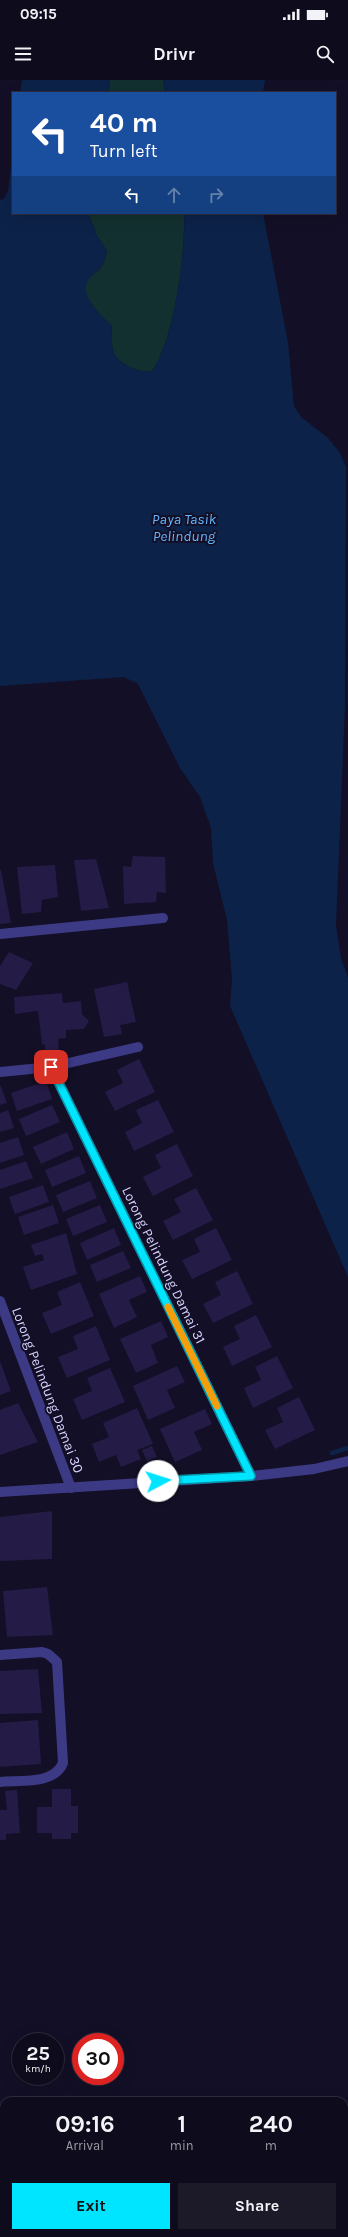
<!DOCTYPE html>
<style>
body{margin:0;font-family:Karla,sans-serif;background:#1c1929;color:#f1f3f6;height:100vh;display:flex;flex-direction:column;font-size:15px;white-space:nowrap}
*{box-sizing:border-box;margin:0}
p{font-size:13px;color:#9b9ba3}
.icon{flex:none;width:22px;height:22px;fill:none;stroke:currentColor;stroke-width:2;stroke-linecap:round;stroke-linejoin:round}
.map{position:relative;flex:1;overflow:hidden}
.details{position:absolute;left:0px;top:2017px;width:348px;height:140px;display:flex;flex-direction:column;background:#0e0b1c;border-radius:12px 12px 0 0;box-shadow:0 4px 16px #0002,0 0 0 1px #2e2b3b}
.details>*{flex:none}
.top-card{position:absolute;left:12px;top:12px;width:324px;height:122px;border-radius:0px;box-shadow:0 4px 16px #0002,0 0 0 1px #2e2b3b;background:#1a4fa0;color:#fff;overflow:hidden}
.speed{position:absolute;left:12px;top:1953px;display:flex;gap:8px;font-size:20px;font-weight:700;text-align:center}
.speed>*{display:grid;place-content:center;width:52px;height:52px;border-radius:50%;background:#0e0b1c;box-shadow:0 4px 16px #0002,0 0 0 1px #2e2b3b;line-height:1}
.speed small{font-size:10px;font-weight:400}
.speed .limit{border:6px solid #d22;background:#fff;color:#111}
.pin{position:absolute;display:grid;place-items:center;width:34px;height:34px;color:#fff;margin:-17px;border-radius:8px;box-shadow:0 2px 6px #0006}
.me{position:absolute;width:44px;margin:-22px;rotate:85deg;stroke-linejoin:round;filter:drop-shadow(0 0 3px #0008)}
.turn{display:flex;align-items:center;gap:14px;height:84px;padding:0 12px;font-size:18px}
.turn .icon{width:52px;height:52px;stroke-width:2.5}
.turn b{display:block;font-size:28px;line-height:34px}
.lanes{display:flex;align-items:center;height:38px;padding:0 12px;background:#0003;justify-content:center;gap:20px;direction:ltr}
.lanes .off{opacity:.35}
.eta{display:flex;justify-content:space-evenly;align-items:center;height:68px;text-align:center}
.eta b{font-size:24px;font-weight:700;line-height:28px}
.cta{display:flex;gap:8px;margin-top:auto;padding:8px 12px}
.cta a{flex:1;height:46px;border-radius:0px;background:#00e5ff;color:#111;font-size:16px;font-weight:700;line-height:46px;text-align:center}
.cta a+a{background:#1c1929;color:#f1f3f6}
.status{display:flex;justify-content:space-between;align-items:center;height:28px;padding:0 20px;background:#0e0b1c;direction:ltr}
.status svg{height:11px;fill:currentColor}
header{display:flex;justify-content:space-between;align-items:center;height:52px;padding:0 12px;background:#0e0b1c;font-size:18px;font-weight:700}
.map>svg:first-child{display:block}
</style>
<div class="status"><b>09:15</b><svg viewBox="0 0 49 12"><path d="M0 12V9h3v3zM5 12V6h3v6zM10 12V3h3v9zM15 12V0h3v12zM26 1h20v11H26zM47 4h2v5h-2z"/></svg></div>
<header><svg class="icon" aria-label="menu" viewBox="0 0 24 24"><path d="M4 6h16M4 12h16M4 18h16"/></svg>Drivr<svg class="icon" aria-label="search" viewBox="0 0 24 24"><circle cx="10" cy="10" r="6"/><path d="M15 15l6 6"/></svg></header>
<div class="map">
<svg width="348" height="2157" viewBox="0 0 348 2157">
<rect width="100%" height="100%" fill="#130f26"/>
<!-- green -->
<g fill="#12302f">
<polygon points="110,0 163,0 165,13 108,13"/>
<path d="M88,133H184C186,170 174,262 152,291C140,294 116,284 113,270C111,263 113,253 111,245C101,236 77,214 88,199C92,194 99,191 102,186C105,182 106,175 107,171L97,156Z"/>
</g>
<!-- water -->
<g fill="#0c2248">
<polygon points="22,0 110,0 108,13 20,13"/>
<polygon points="163,0 265,0 263,13 165,13"/>
<path d="M13,70V133H88L97,156L107,171C106,175 105,182 102,186C99,191 92,194 89,199C77,214 101,236 111,245C113,253 111,263 113,270C116,284 140,294 152,291C174,262 186,170 184,133H263L288,262L294,326L301,337L328,358L340,373L346,387L345,626L336,846L341,878L348,898V1197L230,926L232,899L227,840L213,783L211,748L200,717L180,688L138,604L124,597L0,606V120L4,119L8,111Z"/>
</g>
<g fill="none" stroke-linecap="round" stroke-linejoin="round">
<!-- stream -->
<polyline stroke="#0c2248" stroke-width="4.5" points="332,1373 348,1368"/>
</g>
<!-- building -->
<g fill="#241b47">
<polygon points="133,776 165,777 166,813 157,812 156,822 124,824 123,786 131,787"/>
<polygon points="96,779 109,828 81,831 74,780"/>
<polygon points="55,785 58,817 42,820 41,832 22,834 17,787"/>
<polygon points="0,790 1,790 11,843 0,844"/>
<polygon points="9,872 33,883 16,910 0,904 0,886"/>
<polygon points="127,902 136,942 120,945 122,954 104,957 94,909"/>
<polygon points="62,913 63,923 81,921 82,934 89,941 84,949 66,950 66,958 58,959 59,971 45,972 45,965 42,964 38,931 15,934 14,917"/>
<polygon points="139,979 155,1012 115,1031 105,1012 123,1003 117,990"/>
<polygon points="46,1001 52,1019 17,1031 11,1013"/>
<polygon points="0,1004 7,1023 0,1025"/>
<polygon points="158,1020 174,1052 134,1071 125,1052 142,1043 136,1030"/>
<polygon points="52,1025 60,1042 26,1056 19,1039"/>
<polygon points="8,1030 14,1048 0,1052 0,1033"/>
<polygon points="67,1052 74,1069 41,1084 33,1067"/>
<polygon points="18,1057 24,1075 0,1083 0,1063"/>
<polygon points="177,1064 193,1096 153,1116 143,1097 161,1088 155,1075"/>
<polygon points="79,1076 86,1093 52,1107 45,1090"/>
<polygon points="26,1081 33,1098 0,1109 0,1090"/>
<polygon points="90,1101 97,1118 63,1132 56,1115"/>
<polygon points="43,1105 49,1122 15,1134 9,1117"/>
<polygon points="196,1108 213,1140 173,1160 163,1141 181,1132 174,1119"/>
<polygon points="53,1125 59,1143 24,1155 18,1137"/>
<polygon points="100,1125 107,1142 73,1156 66,1139"/>
<polygon points="114,1148 121,1165 87,1180 80,1163"/>
<polygon points="216,1148 232,1180 192,1199 182,1180 200,1172 194,1159"/>
<polygon points="66,1153 77,1194 31,1210 23,1187 44,1180 42,1174 35,1176 31,1165"/>
<polygon points="123,1171 131,1188 97,1202 90,1185"/>
<polygon points="237,1191 253,1224 213,1243 203,1224 221,1215 215,1202"/>
<polygon points="140,1196 147,1212 129,1220 137,1237 114,1248 99,1214"/>
<polygon points="80,1202 94,1236 51,1254 42,1233 62,1225 57,1212"/>
<polygon points="256,1235 272,1267 232,1286 223,1267 240,1259 234,1246"/>
<polygon points="161,1241 168,1257 151,1265 158,1283 136,1293 120,1259"/>
<polygon points="96,1246 110,1280 67,1298 58,1277 78,1269 73,1256"/>
<polygon points="277,1276 293,1308 253,1328 244,1308 261,1300 255,1287"/>
<polygon points="0,1281 11,1311 0,1315"/>
<polygon points="177,1286 185,1302 167,1310 175,1328 148,1340 133,1306"/>
<polygon points="110,1288 125,1322 82,1340 73,1319 92,1311 87,1298"/>
<polygon points="299,1317 315,1350 275,1369 265,1350 283,1342 277,1328"/>
<polygon points="18,1323 38,1362 0,1375 0,1330"/>
<polygon points="137,1328 153,1364 137,1370 141,1379 121,1387 116,1375 99,1382 92,1364 109,1357 103,1343"/>
<polygon points="205,1329 212,1344 194,1352 202,1370 175,1382 160,1349"/>
<polygon points="152,1366 157,1377 147,1381 142,1370"/>
<polygon points="52,1431 52,1479 0,1481 0,1437"/>
<polygon points="47,1507 53,1555 7,1557 3,1511"/>
<polygon points="38,1589 42,1633 0,1634 0,1591"/>
<polygon points="38,1640 41,1684 0,1687 0,1643"/>
<polygon points="52,1709 71,1709 71,1726 78,1726 78,1753 71,1753 71,1759 52,1759 52,1753 37,1753 37,1727 52,1727"/>
<polygon points="17,1710 20,1753 6,1754 6,1760 0,1760 0,1730 7,1730 5,1711"/>
<polygon points="4,2098 4,2128 0,2129 0,2099"/>
<polygon points="344,2120 348,2120 348,2157 319,2157 319,2153 344,2153"/>
<rect x="107" y="2153" width="53" height="4"/>
</g>
<g fill="none" stroke-linecap="round" stroke-linejoin="round">
<!-- service -->
<g stroke="#3d3a85" stroke-width="9">
<polyline points="344,2100 348,2100"/>
<polyline points="45,2153 46,2157"/>
<polyline points="172,2153 172,2157"/>
<polyline points="304,2153 304,2157"/>
<polyline points="93,2157 93,2153"/>
</g>
<!-- minor -->
<g stroke="#3d3a85" stroke-width="10">
<polyline points="0,854 163,838"/>
<polyline points="51,987 251,1396"/>
<polyline points="0,992 51,987 138,967"/>
<polyline points="0,1221 71,1408"/>
<polyline points="0,1412 251,1396 314,1389 348,1381"/>
<path d="M0,1575L42,1572L48,1574L57,1582L63,1683C54,1705 20,1700 0,1702"/>
<polyline points="344,2044 348,2044"/>
<polyline points="0,2062 4,2062"/>
<polyline points="344,2062 348,2062"/>
</g>
</g>
<g fill="none" stroke-linecap="round" stroke-linejoin="round">
<!-- route casing -->
<g stroke="#0095a6" stroke-width="10">
<polyline id="route" points="51,987 251,1396 158,1401"/>
</g>
<!-- route -->
<use href="#route" stroke="#00e5ff" stroke-width="7"/>
<!-- slow -->
<polyline stroke="#f59e0b" stroke-width="7" points="168,1227 217,1326"/>
</g>
<g text-anchor="middle" stroke-width="4" stroke-linejoin="round" paint-order="stroke">
<!-- street labels -->
<g font-size="14" fill="#d9d4ff" stroke="#130f26">
<text transform="translate(164 1185) rotate(64)" y="5">Lorong Pelindung Damai 31</text>
<text transform="translate(48 1310) rotate(69)" y="5">Lorong Pelindung Damai 30</text>
</g>
<!-- water labels -->
<g font-size="15" font-style="italic" fill="#62b6ff" stroke="#130f26">
<text x="184" y="444">Paya Tasik<tspan x="184" dy="17">Pelindung</tspan></text>
</g>
</g>
</svg>
<div class="speed"><div>25<small>km/h</small></div><div class="limit">30</div></div>
<div class="pin" style="left:51px;top:987px;background:#d93025"><svg class="icon" aria-label="arrive" viewBox="0 0 24 24"><path d="M6 21V4h12l-3 4 3 4H6"/></svg></div>
<svg class="me" style="left:158px;top:1401px" viewBox="-20 -20 40 40"><circle r="19" fill="#fff"/><path d="M0-13L10 11 0 6-10 11z" fill="#00e5ff"/></svg>
<div class="top-card">
<div class="turn"><svg class="icon" aria-label="left" viewBox="0 0 24 24"><path d="M17 20v-9H6M10 6l-5 5 5 5"/></svg><div><b>40 m</b>Turn left</div></div>
<div class="lanes"><svg class="icon" aria-label="left" viewBox="0 0 24 24"><path d="M17 20v-9H6M10 6l-5 5 5 5"/></svg><svg class="icon off" aria-label="ahead" viewBox="0 0 24 24"><path d="M12 20V5M6 11l6-6 6 6"/></svg><svg class="icon off" aria-label="right" viewBox="0 0 24 24"><path d="M7 20v-9h11M14 6l5 5-5 5"/></svg></div>
</div>
<section class="details">
<div class="eta">
<div><b>09:16</b><p>Arrival</p></div>
<div><b>1</b><p>min</p></div>
<div><b>240</b><p>m</p></div>
</div>
<div class="cta"><a>Exit</a><a>Share</a></div>
</section>
</div>
